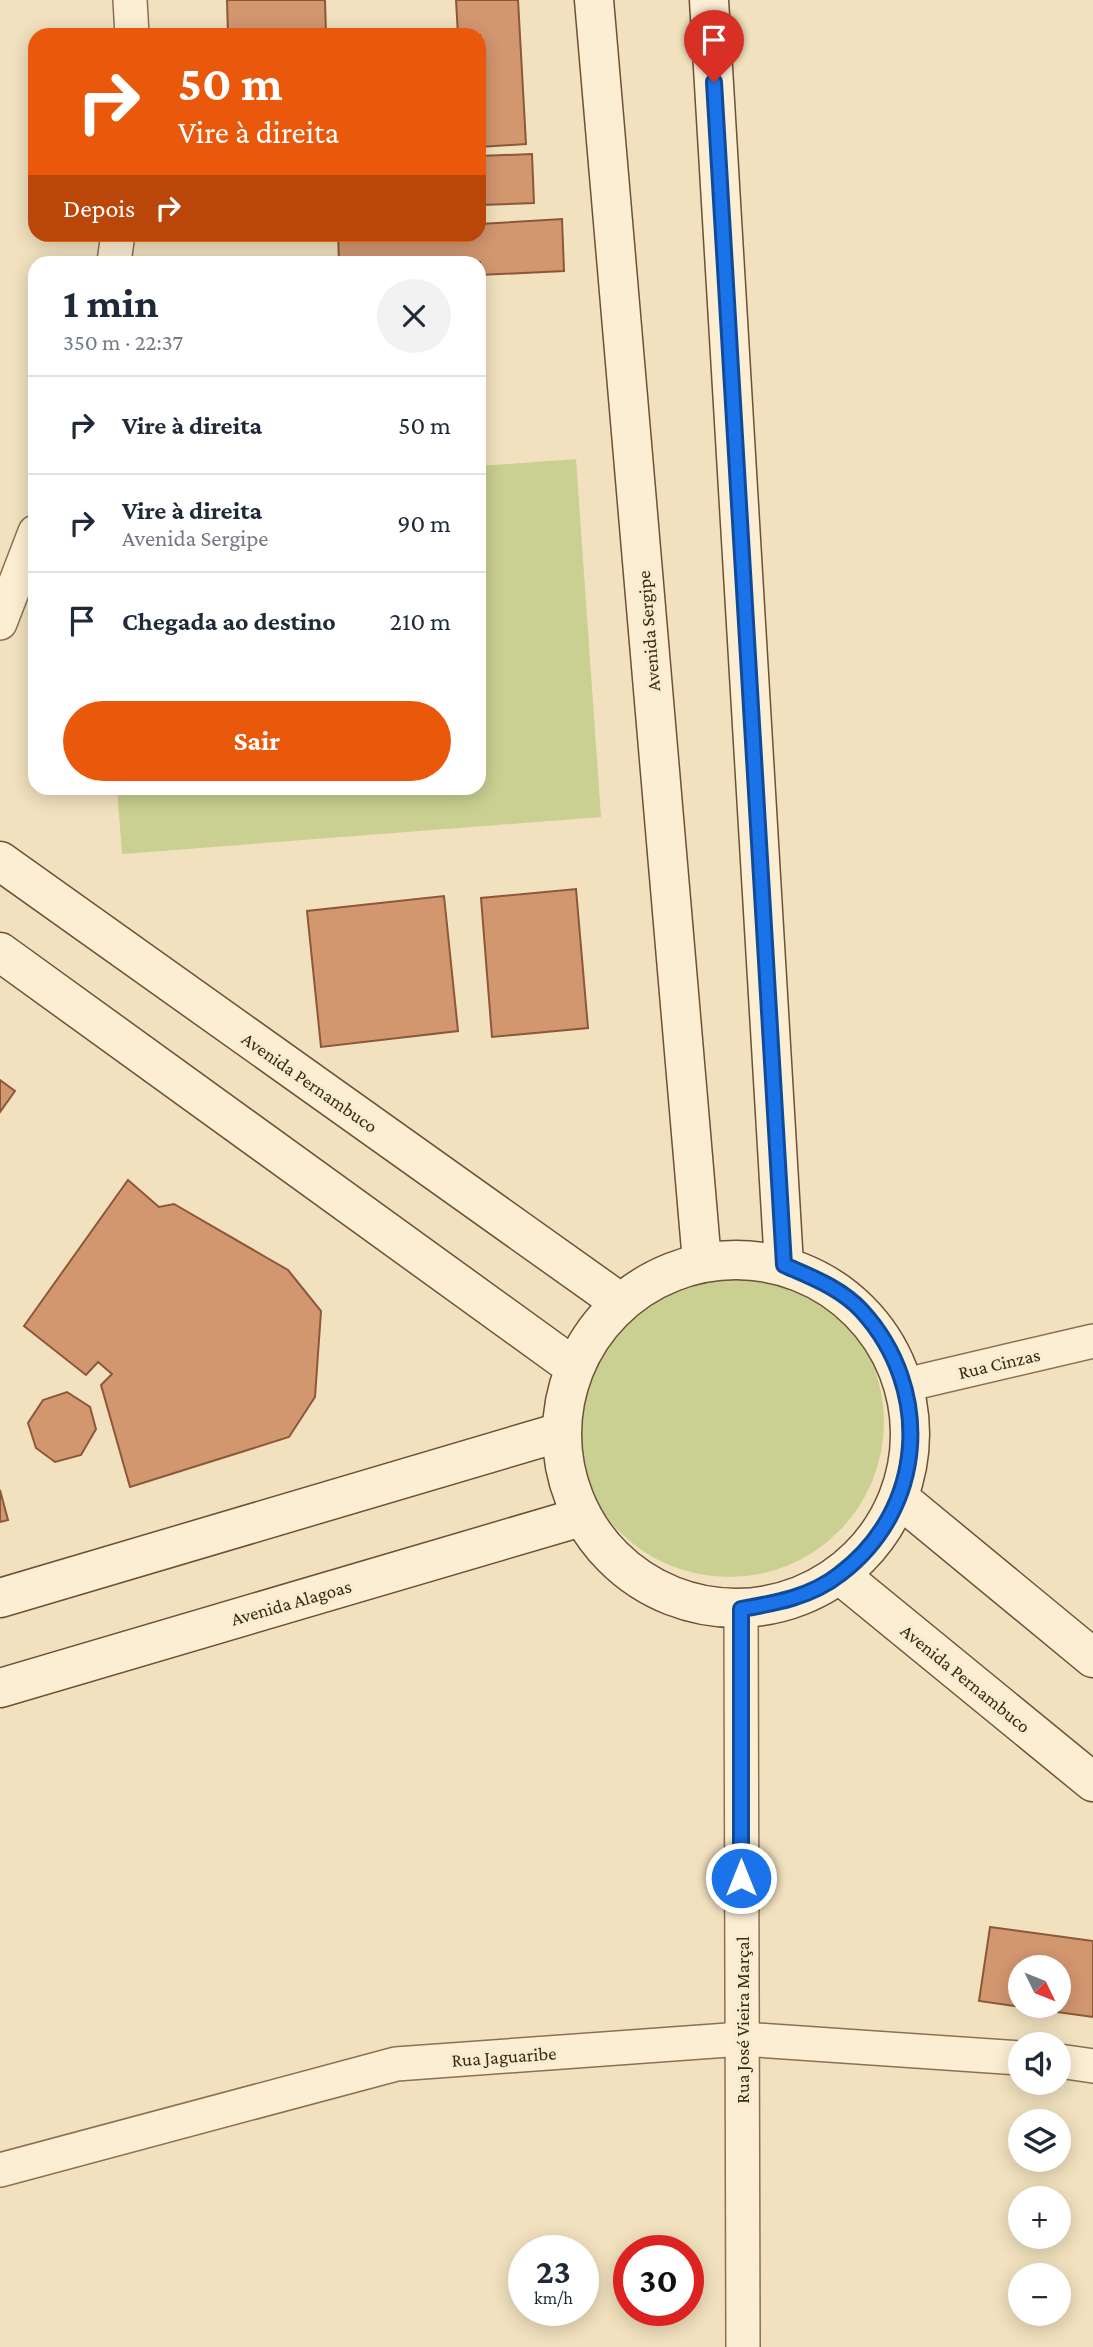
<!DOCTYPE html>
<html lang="pt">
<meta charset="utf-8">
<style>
body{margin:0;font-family:"Crimson Pro",serif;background:#f2f2f3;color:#1f2937;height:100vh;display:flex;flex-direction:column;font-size:26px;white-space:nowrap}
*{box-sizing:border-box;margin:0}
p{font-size:23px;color:#747a83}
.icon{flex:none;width:38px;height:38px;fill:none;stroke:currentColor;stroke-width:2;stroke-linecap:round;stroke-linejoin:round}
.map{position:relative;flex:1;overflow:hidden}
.details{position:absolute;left:28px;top:256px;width:458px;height:539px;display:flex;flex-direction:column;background:#fff;border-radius:21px;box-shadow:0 4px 18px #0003}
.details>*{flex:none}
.top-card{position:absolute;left:28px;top:28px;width:458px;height:214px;border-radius:21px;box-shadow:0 4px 18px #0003;background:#ea580c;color:#fff;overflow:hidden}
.needle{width:46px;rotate:133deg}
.buttons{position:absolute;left:1008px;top:1955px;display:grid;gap:14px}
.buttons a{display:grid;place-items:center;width:63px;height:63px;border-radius:50%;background:#fff;box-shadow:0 4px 18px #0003;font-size:35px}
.speed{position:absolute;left:508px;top:2235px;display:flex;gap:14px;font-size:35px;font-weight:700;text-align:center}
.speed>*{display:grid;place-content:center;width:91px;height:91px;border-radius:50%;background:#fff;box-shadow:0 4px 18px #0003;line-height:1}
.speed small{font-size:18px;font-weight:400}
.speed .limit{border:10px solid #d22;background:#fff;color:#111}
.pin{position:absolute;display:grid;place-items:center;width:60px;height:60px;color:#fff;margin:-72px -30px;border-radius:50% 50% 50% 0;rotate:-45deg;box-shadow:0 0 7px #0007}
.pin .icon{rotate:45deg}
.me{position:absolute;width:77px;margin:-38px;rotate:0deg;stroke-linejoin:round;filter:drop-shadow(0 0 5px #0008)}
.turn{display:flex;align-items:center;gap:24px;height:147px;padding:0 35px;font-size:32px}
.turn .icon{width:91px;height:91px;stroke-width:2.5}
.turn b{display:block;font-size:49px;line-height:60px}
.then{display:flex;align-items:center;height:66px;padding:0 35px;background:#0003;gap:14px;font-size:26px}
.round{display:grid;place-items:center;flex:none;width:74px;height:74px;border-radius:37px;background:#f2f2f3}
.head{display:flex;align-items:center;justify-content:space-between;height:119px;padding:0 35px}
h1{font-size:42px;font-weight:700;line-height:52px}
.button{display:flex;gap:14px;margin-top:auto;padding:14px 35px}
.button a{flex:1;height:80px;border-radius:42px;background:#ea580c;color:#fff;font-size:28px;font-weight:700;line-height:80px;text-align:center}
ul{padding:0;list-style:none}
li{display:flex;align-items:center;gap:21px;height:98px;padding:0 35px;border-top:2px solid #e0e1e3}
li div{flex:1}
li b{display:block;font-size:26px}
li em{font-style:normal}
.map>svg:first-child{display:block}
</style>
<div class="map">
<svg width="1093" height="2347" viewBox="0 0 1093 2347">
<rect width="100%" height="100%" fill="#f1e1be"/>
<!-- green -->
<g fill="#cad091">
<polygon points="576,459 601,817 122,854 117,788 480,788 480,466"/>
<circle cx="729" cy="1422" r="155"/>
</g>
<!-- building -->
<g fill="#d39770" stroke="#8c5839" stroke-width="2" fill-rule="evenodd">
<polygon points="227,0 325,0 326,35 228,35"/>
<polygon points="456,0 518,0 526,144 480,147 480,35 458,35"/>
<polygon points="532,154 534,203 480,205 480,156"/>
<polygon points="562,219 564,271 480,275 480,262 339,262 338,234 480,234 480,224"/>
<polygon points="576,889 588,1028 492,1037 481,898"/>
<polygon points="444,896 458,1031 321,1047 307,911"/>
<polygon points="0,1080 15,1091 0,1112"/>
<polygon points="128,1180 159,1207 174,1204 288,1270 321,1311 315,1397 289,1437 130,1487 101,1385 112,1374 98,1362 86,1375 24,1326"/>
<polygon points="67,1392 90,1407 96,1429 81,1455 55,1462 36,1448 28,1423 43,1400"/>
<polygon points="0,1490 8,1520 0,1522"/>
<path d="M990,1927L1093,1941V2017L979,2001ZM1020,1967H1059V2006H1020Z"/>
</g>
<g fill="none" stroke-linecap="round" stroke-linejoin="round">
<!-- street casing -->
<g stroke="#8b7055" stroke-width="36">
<g id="street">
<polyline points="130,0 132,35"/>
<polyline points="114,262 118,234"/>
<polyline points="0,623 35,532"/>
<polyline points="905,1385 1093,1341"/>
<polyline points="741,1609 743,2347"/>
<polyline points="1059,2061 1093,2066"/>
<polyline points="0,2170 396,2064 742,2039 1020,2058"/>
</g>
</g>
<!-- secondary casing -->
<g stroke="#6d5139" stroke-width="41">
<g id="secondary">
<polyline points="594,0 702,1262"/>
<polyline points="709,0 784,1265"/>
<polyline points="0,861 621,1303"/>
<polyline points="0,952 574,1367"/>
<circle cx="736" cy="1434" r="174"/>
<polyline points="899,1498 1093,1658"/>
<polyline points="840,1575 1093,1782"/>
<polyline points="0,1598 561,1432"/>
<polyline points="0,1688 581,1517"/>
</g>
</g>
<!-- street -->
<use href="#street" stroke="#fbeed2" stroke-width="33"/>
<!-- secondary -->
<use href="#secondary" stroke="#fbeed2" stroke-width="38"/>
</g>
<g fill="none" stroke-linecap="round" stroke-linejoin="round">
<!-- route casing -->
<g stroke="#114b97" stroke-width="18">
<path id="route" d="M714,82L784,1265C811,1277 841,1288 862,1311C933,1389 926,1509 840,1574C811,1597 776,1603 741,1609V1878"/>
</g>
<!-- route -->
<use href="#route" stroke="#1a73e8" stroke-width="12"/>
</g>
<g text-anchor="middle" stroke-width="6" stroke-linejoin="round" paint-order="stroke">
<!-- street labels -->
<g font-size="19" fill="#39291b" stroke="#f8ebce">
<text transform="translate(648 631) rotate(-95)" y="7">Avenida Sergipe</text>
<text transform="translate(310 1082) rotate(35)" y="7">Avenida Pernambuco</text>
<text transform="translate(999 1363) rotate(-13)" y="7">Rua Cinzas</text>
<text transform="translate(291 1602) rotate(-16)" y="7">Avenida Alagoas</text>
<text transform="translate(966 1678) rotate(39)" y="7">Avenida Pernambuco</text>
<text transform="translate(742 2020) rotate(-90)" y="7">Rua José Vieira Marçal</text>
<text transform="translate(504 2056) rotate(-4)" y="7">Rua Jaguaribe</text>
</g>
</g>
</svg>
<div class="buttons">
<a><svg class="needle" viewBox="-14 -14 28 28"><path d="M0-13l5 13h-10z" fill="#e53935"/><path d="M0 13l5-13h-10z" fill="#747a83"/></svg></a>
<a><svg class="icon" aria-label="sound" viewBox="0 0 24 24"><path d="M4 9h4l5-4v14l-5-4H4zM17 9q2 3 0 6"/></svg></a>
<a><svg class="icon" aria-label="layers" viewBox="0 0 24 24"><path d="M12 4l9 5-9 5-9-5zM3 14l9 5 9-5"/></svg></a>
<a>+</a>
<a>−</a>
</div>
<div class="speed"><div>23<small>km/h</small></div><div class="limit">30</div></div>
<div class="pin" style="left:714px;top:82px;background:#d93025"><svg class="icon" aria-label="arrive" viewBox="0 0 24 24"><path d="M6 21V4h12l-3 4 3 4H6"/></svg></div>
<svg class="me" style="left:741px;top:1878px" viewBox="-20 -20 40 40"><circle r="17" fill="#1a73e8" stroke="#fff" stroke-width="3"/><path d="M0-11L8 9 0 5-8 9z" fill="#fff"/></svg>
<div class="top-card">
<div class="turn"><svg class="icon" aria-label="right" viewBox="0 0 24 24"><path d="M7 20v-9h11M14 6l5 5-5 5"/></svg><div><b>50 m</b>Vire à direita</div></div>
<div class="then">Depois<svg class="icon" aria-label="right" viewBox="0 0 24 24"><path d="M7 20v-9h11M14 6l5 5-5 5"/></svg></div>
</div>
<section class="details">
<div class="head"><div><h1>1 min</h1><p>350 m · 22:37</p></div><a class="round"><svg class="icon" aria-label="close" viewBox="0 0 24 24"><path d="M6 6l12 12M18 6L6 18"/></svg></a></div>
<ul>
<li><svg class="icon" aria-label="right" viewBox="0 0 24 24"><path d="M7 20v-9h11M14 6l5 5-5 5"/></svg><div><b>Vire à direita</b></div><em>50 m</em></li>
<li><svg class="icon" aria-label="right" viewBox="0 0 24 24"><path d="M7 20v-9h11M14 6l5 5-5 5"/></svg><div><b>Vire à direita</b><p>Avenida Sergipe</p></div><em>90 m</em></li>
<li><svg class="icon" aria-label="arrive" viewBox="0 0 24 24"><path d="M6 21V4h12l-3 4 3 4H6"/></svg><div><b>Chegada ao destino</b></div><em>210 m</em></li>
</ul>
<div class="button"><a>Sair</a></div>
</section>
</div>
